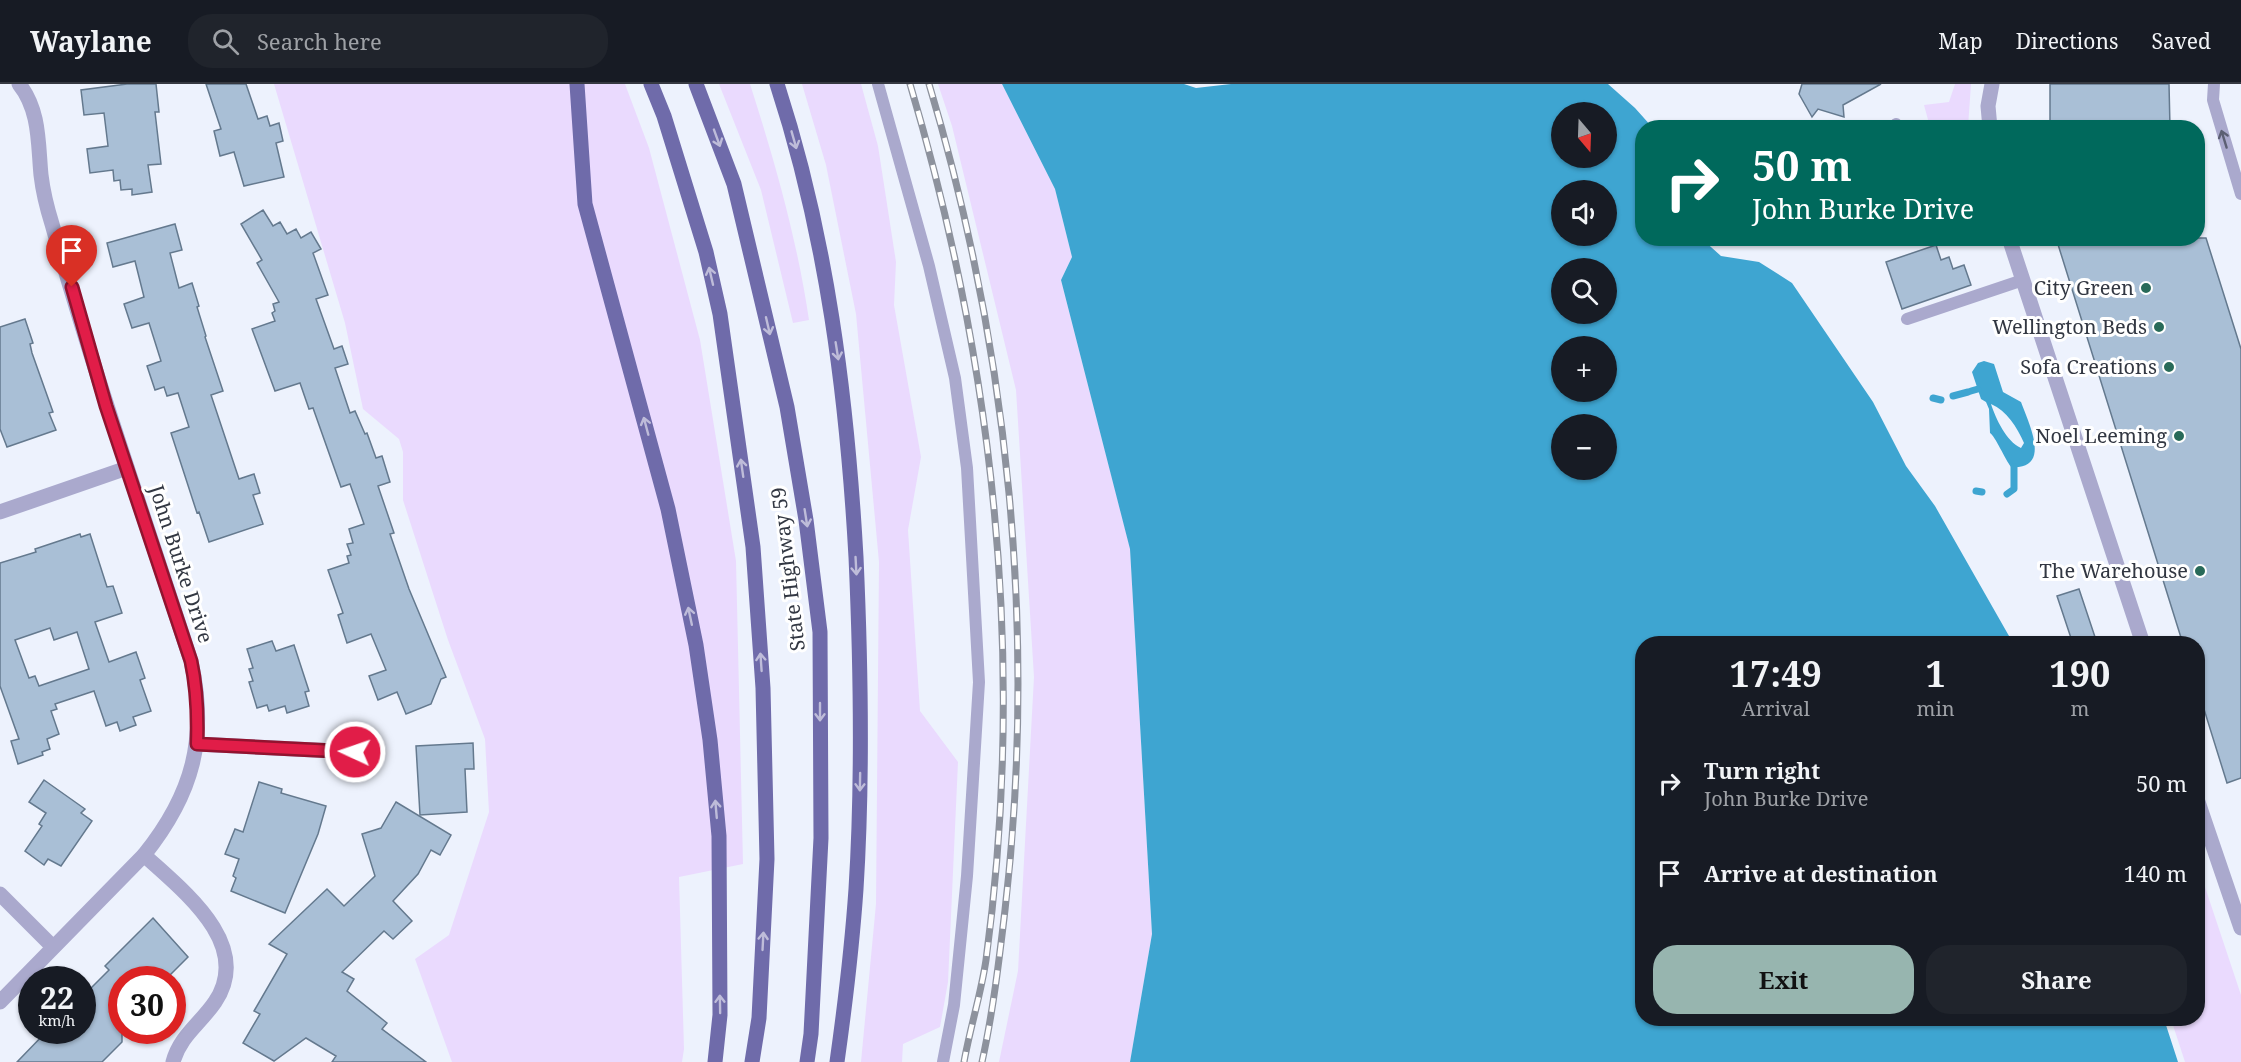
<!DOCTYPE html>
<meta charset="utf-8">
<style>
body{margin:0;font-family:"Noto Serif",serif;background:#20242c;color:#f1f3f6;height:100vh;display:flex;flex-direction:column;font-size:22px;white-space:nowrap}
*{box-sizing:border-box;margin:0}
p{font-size:20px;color:#9ea1a6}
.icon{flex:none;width:33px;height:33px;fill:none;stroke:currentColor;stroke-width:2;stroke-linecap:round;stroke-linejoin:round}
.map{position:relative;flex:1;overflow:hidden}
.details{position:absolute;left:1635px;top:552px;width:570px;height:390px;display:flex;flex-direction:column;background:#171b24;border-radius:24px;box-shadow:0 2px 4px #0004}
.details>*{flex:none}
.banner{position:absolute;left:1635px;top:36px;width:570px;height:126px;border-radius:24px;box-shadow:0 2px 4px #0004;background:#00695c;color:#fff;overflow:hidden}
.needle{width:39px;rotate:161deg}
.buttons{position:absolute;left:1551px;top:18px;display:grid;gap:12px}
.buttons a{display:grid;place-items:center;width:66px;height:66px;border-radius:50%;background:#171b24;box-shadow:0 2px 4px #0004;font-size:30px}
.speed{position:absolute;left:18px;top:882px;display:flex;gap:12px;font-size:30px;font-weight:700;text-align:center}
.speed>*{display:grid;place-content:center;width:78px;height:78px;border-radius:50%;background:#171b24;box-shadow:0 2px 4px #0004;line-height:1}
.speed small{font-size:15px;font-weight:400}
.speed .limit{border:9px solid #d22;background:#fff;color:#111}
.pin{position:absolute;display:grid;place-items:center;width:51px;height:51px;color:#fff;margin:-62px -26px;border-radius:50% 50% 50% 0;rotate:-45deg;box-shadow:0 0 6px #0007}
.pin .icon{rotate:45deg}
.me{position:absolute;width:66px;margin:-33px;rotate:273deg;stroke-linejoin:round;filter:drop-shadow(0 0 4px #0008)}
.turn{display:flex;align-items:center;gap:21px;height:126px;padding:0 18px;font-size:27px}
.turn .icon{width:78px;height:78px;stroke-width:2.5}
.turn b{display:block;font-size:42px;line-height:51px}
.eta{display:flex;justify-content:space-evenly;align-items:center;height:102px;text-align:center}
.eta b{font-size:36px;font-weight:700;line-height:42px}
.action{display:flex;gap:12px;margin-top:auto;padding:12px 18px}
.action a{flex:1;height:69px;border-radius:24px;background:#97b5af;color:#111;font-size:24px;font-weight:700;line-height:69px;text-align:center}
.action a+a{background:#20242c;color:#f1f3f6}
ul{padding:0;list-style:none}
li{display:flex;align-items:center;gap:18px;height:90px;padding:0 18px}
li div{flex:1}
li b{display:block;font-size:22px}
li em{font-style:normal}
header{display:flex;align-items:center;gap:36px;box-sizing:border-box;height:84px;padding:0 30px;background:#171b24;border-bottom:2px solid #363941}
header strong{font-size:28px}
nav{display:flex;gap:33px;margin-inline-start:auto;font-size:21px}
.search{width:420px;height:54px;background:#20242c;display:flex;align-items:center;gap:15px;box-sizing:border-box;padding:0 21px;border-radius:24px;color:#9ea1a6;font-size:22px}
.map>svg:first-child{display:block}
</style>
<header>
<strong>Waylane</strong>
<div class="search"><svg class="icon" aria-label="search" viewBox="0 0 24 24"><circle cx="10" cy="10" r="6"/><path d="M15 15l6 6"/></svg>Search here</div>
<nav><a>Map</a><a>Directions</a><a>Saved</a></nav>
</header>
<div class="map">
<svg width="2241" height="978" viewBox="0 0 2241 978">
<rect width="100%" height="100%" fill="#edf2fd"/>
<!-- green -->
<g fill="#eadafe">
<polygon points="274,0 625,0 649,64 700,256 736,477 743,780 679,793 684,965 682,978 452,978 415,875 449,851 489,728 485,655 448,556 403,416 403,368 399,355 363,325 345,239"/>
<path d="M719,0H750C775,78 797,155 809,236L793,239L761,106Z"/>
<polygon points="802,0 861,0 878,62 896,178 894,221 921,373 908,446 920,627 958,678 948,898 940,943 903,960 902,978 861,978 876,820 879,478 856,230 826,81"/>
<polygon points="938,0 1002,0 1055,105 1072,173 1061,196 1130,464 1152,850 1130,978 999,978 1018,887 1034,593 1016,306 952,42"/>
<polygon points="1955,0 1971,0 1968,43 1930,43 1924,21 1949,18"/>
<polygon points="2198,782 2241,911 2241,978 2185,978 2171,935 2198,934"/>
</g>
<!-- water -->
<g fill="#3ea5d1" fill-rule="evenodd">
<path d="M1002,0H1184L1196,4L1231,0H1608L1635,24L1652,43L1642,44V154L1702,155L1721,172L1759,178L1792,199L1873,318L1906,382L1935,422L2013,559L1642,560V934L2164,935L2178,978H1130L1152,850L1130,465L1061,196L1072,173L1055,105ZM1562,28H1606V74H1562ZM1562,106H1606V152H1562ZM1562,184H1606V230H1562ZM1562,262H1606V308H1562ZM1562,340H1606V386H1562Z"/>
<path d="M1984,277L1994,280L2003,308L2021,318C2028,338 2053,386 2011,383C2005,375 1995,352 1990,349L1989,325L1986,318L1981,315L1972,288L1978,279ZM1991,320C2007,327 2017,343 2024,359L2021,364C2006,357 1996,335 1991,320Z"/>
</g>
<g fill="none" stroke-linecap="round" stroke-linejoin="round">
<!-- stream -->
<g stroke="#3ea5d1" stroke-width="7">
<polyline points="1971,307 1978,305"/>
<polyline points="1953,312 1968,308"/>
<polyline points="1933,314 1941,316"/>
<polyline points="1976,407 1982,408"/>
<polyline points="2007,410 2014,405 2014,383"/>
</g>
</g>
<!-- building -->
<g fill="#a9bfd6" stroke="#64798e" stroke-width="1.5" fill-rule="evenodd">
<polygon points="127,0 156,0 159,28 155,28 161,80 148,81 152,108 132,111 132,105 121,106 120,96 114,97 113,86 90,89 87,65 108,62 104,29 84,31 81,6"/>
<polygon points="206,0 246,0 258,35 267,32 270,42 279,39 283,57 276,59 284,93 244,102 234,68 220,72 214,47 221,45"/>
<polygon points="1802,0 1881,0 1843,21 1844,33 1818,25 1812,33 1799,10"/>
<polygon points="2050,0 2169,0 2170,44 2050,44"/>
<polygon points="263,126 273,142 280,138 287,150 296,145 301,154 311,148 321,165 313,169 328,211 316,215 334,265 342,262 348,280 335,284 350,329 355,327 365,350 367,349 376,374 382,372 390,398 378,402 394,449 390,450 409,505 446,593 441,595 431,620 406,630 397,608 378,616 369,592 386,586 371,550 347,559 338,531 343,529 328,486 349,479 347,472 351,471 347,460 353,459 349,445 364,440 350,400 341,403 313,324 309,325 300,299 275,307 252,245 275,237 272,229 275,227 273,220 279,218 257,179 262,176 241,140"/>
<polygon points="175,140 182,166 170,169 179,204 192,199 199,222 197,223 206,252 205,253 223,307 211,311 239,395 254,390 260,409 253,411 263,440 209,458 199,428 197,429 171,349 189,343 178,309 167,312 164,303 155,306 147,282 161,277 149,239 132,244 124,220 144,213 135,177 113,183 107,159"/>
<polygon points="2056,154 2206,154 2241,265 2241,694 2227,699 2198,606 2198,560 2183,560"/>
<polygon points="1936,161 1941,176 1949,173 1953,185 1964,181 1971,201 1902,225 1886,178"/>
<polygon points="25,235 33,259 30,260 32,269 53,328 49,329 56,346 7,363 0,345 0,243"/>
<path d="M80,450L81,453L90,450L107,503L113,502L122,529L95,538L109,578L136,568L145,594L140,596L151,627L133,633L136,641L120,647L117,638L106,642L94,607L55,620L57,625L51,627L59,650L47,655L50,665L42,668L43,671L18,680L11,657L19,655L0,602V479L36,468L35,465ZM50,544L54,556L77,548L89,585L39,602L35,592L29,594L15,556Z"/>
<polygon points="2079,505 2096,556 2085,560 2073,560 2057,512"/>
<polygon points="272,557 276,567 294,561 309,607 305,608 309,622 287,629 285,622 269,627 267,621 257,624 249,598 253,597 249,585 253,584 247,565"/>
<polygon points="473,659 474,685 465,685 467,728 420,731 416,662"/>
<polygon points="44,696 85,725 81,729 92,737 61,782 48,775 44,781 25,767 42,742 39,740 46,729 29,718"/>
<polygon points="259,698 282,705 281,709 326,722 318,750 285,829 231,807 236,794 233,792 239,775 225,770 235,745 243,748"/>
<polygon points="396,718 451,751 440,771 431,766 418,790 393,817 412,837 393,855 384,847 342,888 354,895 347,907 387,939 382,945 426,978 332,978 336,972 306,954 274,977 243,959 260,930 254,927 287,870 269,860 327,805 344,822 375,792 362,750 381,744"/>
<polygon points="153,834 188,873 165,896 122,896 122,958 102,978 17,978 48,946 82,946 82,913 109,886 105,882"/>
</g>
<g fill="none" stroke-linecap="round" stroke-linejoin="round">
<!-- lane -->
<g stroke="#aaa9cd" stroke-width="12">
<polyline points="878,0 929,182 955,294 967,384 979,598 967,792 954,921 943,978"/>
<polyline points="2214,0 2213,16 2241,110"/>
<polyline points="1896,40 1897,44"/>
<polyline points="1907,235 2023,196"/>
</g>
<!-- street -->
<g stroke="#aaa9cd" stroke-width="15">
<polyline points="1990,44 1988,22 1992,0"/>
<polyline points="2009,154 2143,560"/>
<polyline points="0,428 127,384"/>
<polyline points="197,660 355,668"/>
<polyline points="2198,718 2241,844"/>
<path d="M144,771C182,806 254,860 215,918C200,940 180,952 173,978"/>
<polyline points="0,810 53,863"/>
<path d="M0,918L144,771C193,710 208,654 191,577C144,432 93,287 52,140C47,124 43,108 41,91C38,60 40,26 19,0"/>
</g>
<!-- primary -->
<g stroke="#6f6baa" stroke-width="15">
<polyline points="577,0 585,120 668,425 696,561 710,656 719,752 720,931 715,978"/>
<polyline points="651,0 664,32 706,168 720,230 753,463 763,604 767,775 759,934 752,978"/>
<polyline points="696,0 734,100 787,323 806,436 820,548 821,754 811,950 807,978"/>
<path d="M777,0C827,153 847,313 856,473C861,584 863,695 856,805C852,863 845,921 837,978"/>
</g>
<!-- rail casing -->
<g stroke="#8d929d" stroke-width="7">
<g id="rail">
<path d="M910,0C995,286 1026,579 986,876C981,910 970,944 964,978"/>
<path d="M929,0C1009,267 1037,549 1005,826C999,877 993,928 982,978"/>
</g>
</g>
<!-- rail -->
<use href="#rail" stroke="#fff" stroke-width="4.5" stroke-dasharray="14" stroke-linecap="butt"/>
</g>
<!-- one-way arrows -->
<defs><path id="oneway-shaft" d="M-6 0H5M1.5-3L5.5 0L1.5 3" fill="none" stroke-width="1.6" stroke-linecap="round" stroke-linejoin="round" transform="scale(1.5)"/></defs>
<g stroke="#bebcd9">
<use href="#oneway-shaft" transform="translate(717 54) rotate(70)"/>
<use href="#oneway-shaft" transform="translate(794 56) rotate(74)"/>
<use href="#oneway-shaft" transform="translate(711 192) rotate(-103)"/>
<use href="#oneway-shaft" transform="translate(768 242) rotate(77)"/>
<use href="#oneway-shaft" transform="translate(837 267) rotate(81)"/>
<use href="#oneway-shaft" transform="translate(646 342) rotate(-105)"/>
<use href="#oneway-shaft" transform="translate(742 384) rotate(-98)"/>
<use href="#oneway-shaft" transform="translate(806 434) rotate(81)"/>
<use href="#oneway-shaft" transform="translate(856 482) rotate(87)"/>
<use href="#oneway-shaft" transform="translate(690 532) rotate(-102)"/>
<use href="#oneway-shaft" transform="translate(761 578) rotate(-94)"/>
<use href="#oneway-shaft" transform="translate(820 628) rotate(90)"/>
<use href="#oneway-shaft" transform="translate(860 698) rotate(91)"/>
<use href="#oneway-shaft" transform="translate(716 725) rotate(-95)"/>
<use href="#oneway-shaft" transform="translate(763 857) rotate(-87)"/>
<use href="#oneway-shaft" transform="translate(720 920) rotate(-91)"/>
</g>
<use stroke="#5c5f73" href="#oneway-shaft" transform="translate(2224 55) rotate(-107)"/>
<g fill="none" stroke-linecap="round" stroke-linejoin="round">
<!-- route casing -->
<g stroke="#92132f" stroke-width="15">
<path id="route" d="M72,203L106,322L191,577C197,605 198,631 197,660L355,668"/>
</g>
<!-- route -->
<use href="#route" stroke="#e11d48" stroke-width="10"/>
</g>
<!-- markers -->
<g fill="#286a59" stroke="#fff" stroke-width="2">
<circle cx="2146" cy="204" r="6"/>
<circle cx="2159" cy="243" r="6"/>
<circle cx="2169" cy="283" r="6"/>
<circle cx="2179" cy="352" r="6"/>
<circle cx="2200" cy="487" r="6"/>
</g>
<g text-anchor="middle" stroke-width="6" stroke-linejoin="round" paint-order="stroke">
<!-- poi labels -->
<g font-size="20" fill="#323742" stroke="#fff" text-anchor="end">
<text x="2134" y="211">City Green</text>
<text x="2147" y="250">Wellington Beds</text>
<text x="2157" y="290">Sofa Creations</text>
<text x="2167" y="359">Noel Leeming</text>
<text x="2188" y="494">The Warehouse</text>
</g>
<!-- street labels -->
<g font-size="20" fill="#323742" stroke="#fff">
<text transform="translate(181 480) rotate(72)" y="7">John Burke Drive</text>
<text transform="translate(788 485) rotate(-97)" y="7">State Highway 59</text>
</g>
</g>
</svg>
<div class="buttons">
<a><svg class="needle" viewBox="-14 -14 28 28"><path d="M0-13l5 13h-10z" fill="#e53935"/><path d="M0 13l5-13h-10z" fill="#9ea1a6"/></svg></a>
<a><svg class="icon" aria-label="sound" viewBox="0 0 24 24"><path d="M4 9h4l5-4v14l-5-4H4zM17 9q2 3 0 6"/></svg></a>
<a><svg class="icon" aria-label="search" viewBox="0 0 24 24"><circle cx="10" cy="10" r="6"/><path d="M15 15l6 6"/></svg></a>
<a>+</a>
<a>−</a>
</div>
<div class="speed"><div>22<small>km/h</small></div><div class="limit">30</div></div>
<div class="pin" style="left:72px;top:203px;background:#d93025"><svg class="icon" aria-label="arrive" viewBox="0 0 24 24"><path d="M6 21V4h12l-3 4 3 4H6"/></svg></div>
<svg class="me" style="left:355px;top:668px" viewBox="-20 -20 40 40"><circle r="17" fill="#e11d48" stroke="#fff" stroke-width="3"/><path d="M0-11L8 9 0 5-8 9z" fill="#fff"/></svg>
<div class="banner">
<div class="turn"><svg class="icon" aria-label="right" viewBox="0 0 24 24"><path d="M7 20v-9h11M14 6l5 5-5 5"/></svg><div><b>50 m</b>John Burke Drive</div></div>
</div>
<section class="details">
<div class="eta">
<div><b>17:49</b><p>Arrival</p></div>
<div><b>1</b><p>min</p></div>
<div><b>190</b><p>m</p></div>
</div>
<ul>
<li><svg class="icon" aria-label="right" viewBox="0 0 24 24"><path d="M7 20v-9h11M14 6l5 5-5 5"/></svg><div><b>Turn right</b><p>John Burke Drive</p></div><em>50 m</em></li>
<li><svg class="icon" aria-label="arrive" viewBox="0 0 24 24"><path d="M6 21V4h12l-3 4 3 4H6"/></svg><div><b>Arrive at destination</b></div><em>140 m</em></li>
</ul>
<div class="action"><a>Exit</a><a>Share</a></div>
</section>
</div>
